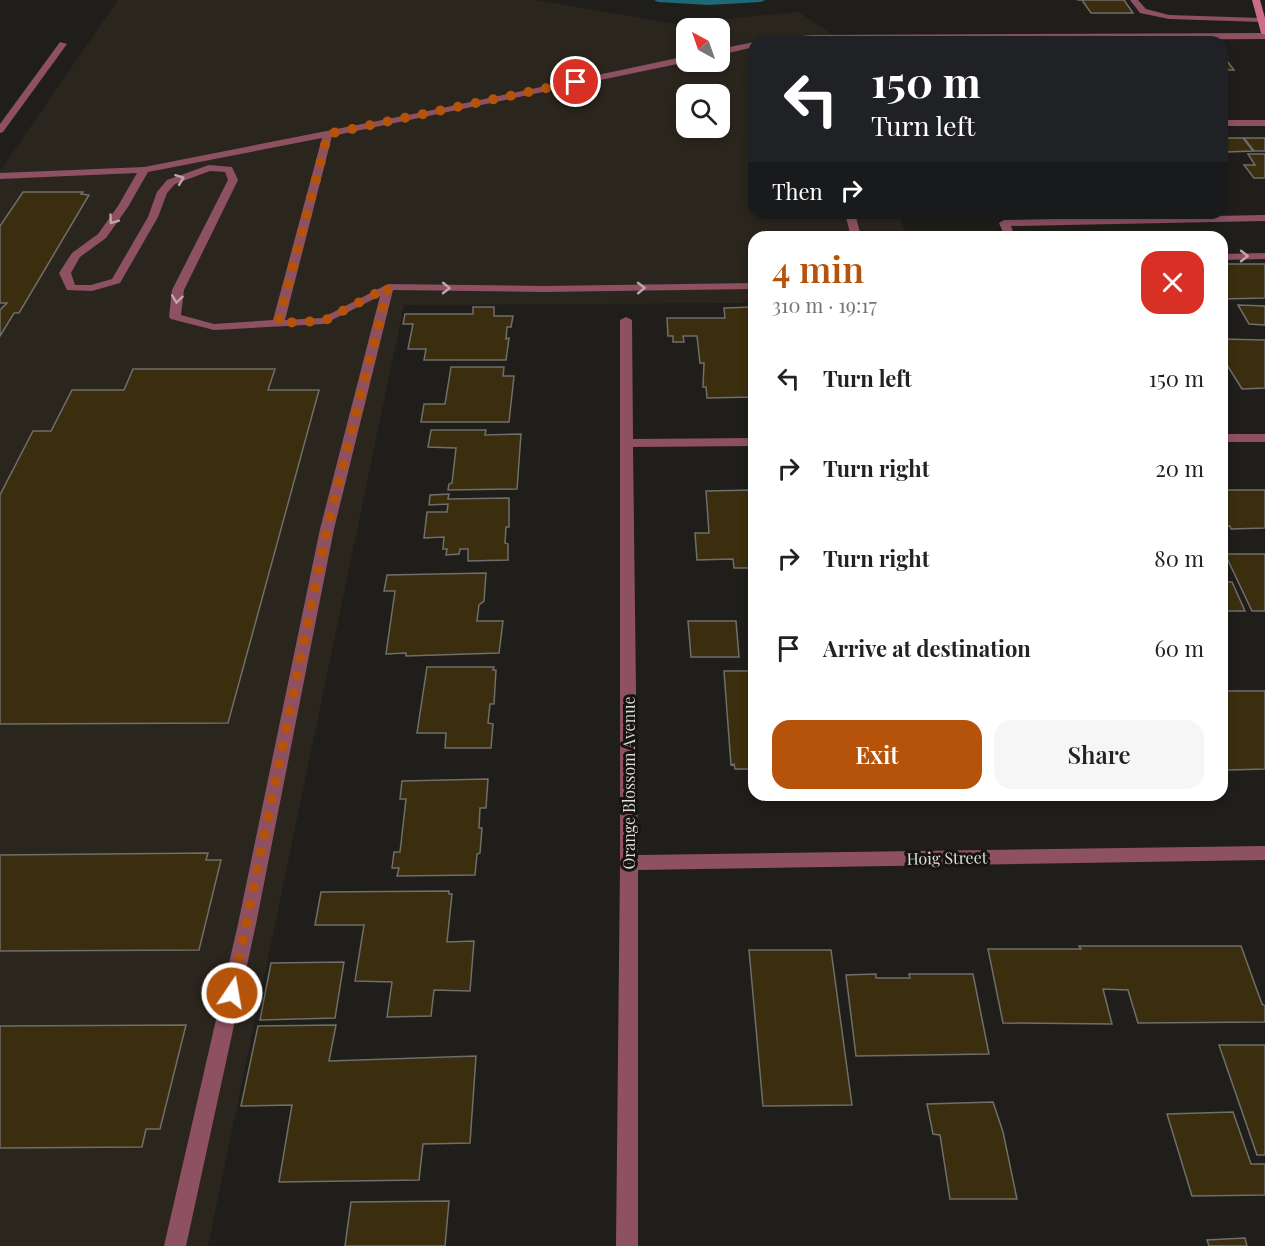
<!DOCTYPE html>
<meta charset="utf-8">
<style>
body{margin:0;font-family:"Playfair Display",serif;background:#f6f6f6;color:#222;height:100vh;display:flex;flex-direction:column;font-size:22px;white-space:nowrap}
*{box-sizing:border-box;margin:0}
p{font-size:20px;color:#767676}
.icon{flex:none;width:33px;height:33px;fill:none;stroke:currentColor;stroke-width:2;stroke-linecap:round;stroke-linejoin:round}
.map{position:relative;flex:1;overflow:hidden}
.sheet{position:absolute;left:748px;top:231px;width:480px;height:570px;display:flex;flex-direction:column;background:#fff;border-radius:18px;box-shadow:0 3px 9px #0003}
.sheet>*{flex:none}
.guide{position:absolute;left:748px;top:36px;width:480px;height:183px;border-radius:18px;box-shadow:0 3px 9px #0003;background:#202124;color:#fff;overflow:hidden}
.needle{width:39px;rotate:320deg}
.tools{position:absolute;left:676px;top:18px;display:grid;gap:12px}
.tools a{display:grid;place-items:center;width:54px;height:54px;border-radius:12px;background:#fff;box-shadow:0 3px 9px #0003;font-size:30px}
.pin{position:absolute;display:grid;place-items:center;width:51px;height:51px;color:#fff;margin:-26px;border:3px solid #fff;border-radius:50%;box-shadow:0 2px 6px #0007}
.me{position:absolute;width:66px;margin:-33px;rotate:12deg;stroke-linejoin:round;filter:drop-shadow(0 0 4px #0008)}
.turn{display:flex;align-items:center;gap:21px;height:126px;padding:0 24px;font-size:27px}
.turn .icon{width:78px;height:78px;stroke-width:2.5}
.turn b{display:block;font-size:42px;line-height:51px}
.then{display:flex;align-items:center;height:57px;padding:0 24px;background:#0003;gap:12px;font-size:22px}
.round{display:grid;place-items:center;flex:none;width:63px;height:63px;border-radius:18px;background:#f6f6f6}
.summary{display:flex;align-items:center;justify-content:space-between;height:102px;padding:0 24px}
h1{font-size:36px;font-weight:600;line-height:45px;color:#b45309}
.button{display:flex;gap:12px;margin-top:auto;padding:12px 24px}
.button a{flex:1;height:69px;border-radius:18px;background:#b45309;color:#fff;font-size:24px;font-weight:600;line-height:69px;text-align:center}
.button a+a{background:#f6f6f6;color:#222}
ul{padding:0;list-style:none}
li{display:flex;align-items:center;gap:18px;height:90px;padding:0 24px}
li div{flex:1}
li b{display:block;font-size:22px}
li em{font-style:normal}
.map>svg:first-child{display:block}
</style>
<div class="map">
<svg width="1265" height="1246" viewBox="0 0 1265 1246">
<rect width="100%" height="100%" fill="#1f1e1b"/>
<!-- built -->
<path fill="#2a261e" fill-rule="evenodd" d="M118,0H537L675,24L798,12L844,42H754V213H899L906,237H754V303L404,305L208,1246H0V171ZM687,28H720V62H687ZM687,94H720V128H687Z"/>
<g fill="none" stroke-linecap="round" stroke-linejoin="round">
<!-- stream -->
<polygon fill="#1d6978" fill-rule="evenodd" points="654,0 765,0 761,2 708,5 658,2"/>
</g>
<!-- building -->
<g fill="#3a2e0e" stroke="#706e6a" stroke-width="1.5">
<polygon points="1077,0 1124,0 1133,13 1091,13 1082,0"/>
<polygon points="1222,52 1227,57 1224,57 1234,70 1222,70"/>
<polygon points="1222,138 1243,138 1253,151 1226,152 1222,147"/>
<polygon points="1244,138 1265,138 1265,151 1254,151"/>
<polygon points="1248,154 1265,154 1265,178 1254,178 1244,165 1255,165"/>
<polygon points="23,192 83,192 81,194 89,195 19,313 14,313 0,336 0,310 7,303 0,303 0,226"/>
<polygon points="990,213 1068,213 1069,215 991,216"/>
<polygon points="929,235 988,235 989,237 929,237"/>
<polygon points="1222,264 1265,264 1265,298 1222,299"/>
<polygon points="1238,305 1265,306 1265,325 1249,324"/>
<polygon points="473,307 494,307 494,316 513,316 511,327 507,327 506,339 509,338 506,360 424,360 426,349 408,349 413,324 403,324 405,314 473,314"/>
<polygon points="754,307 754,397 707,398 706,387 703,387 704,363 700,363 697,336 683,336 684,342 673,342 673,336 668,336 667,318 725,318 724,308"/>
<polygon points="1222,339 1265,340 1265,388 1242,389 1222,357"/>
<polygon points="451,367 504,367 503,376 514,376 509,422 421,422 424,404 445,404"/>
<polygon points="133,369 275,369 268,390 319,390 228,723 0,724 0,495 33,431 51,431 72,390 124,390"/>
<polygon points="431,430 486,430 485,435 521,434 517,489 448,490 449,484 452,483 456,448 428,447"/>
<polygon points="754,490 754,568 734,568 733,559 697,560 695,533 709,533 706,491"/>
<polygon points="1222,490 1265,490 1265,528 1231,529 1230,526 1222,526"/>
<polygon points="449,494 448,499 509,498 509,527 506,527 505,543 508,544 508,560 468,561 468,549 460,549 459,554 446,555 447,549 443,549 444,537 424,538 427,512 447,512 448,504 429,505 430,495"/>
<polygon points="1225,554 1265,554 1265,611 1252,611"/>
<polygon points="486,573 484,601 479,605 477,621 503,621 499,653 406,656 406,653 386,654 395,591 384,591 387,575"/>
<polygon points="1222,582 1232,582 1245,611 1222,611"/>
<polygon points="688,621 736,621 739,657 691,657"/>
<polygon points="427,667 494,667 493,670 496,670 494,704 490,704 488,723 493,724 491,748 445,748 446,733 417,733"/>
<polygon points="724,671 754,671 754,769 735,769 734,764 731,765"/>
<polygon points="1222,691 1265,691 1265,769 1228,770 1222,755"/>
<polygon points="488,779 486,808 480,808 479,828 482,828 480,853 477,854 475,875 397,876 399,868 392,868 394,852 400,852 406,799 400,799 402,781"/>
<polygon points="208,853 206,860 221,860 199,950 0,951 0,855"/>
<polygon points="449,891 449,894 452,894 447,942 474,941 470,991 434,990 431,1016 387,1017 392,982 355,981 364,925 315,925 321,892"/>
<polygon points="1079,946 1241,946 1262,1004 1265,1006 1265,1022 1138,1023 1128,990 1103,989 1112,1024 1003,1023 988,949 1081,949"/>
<polygon points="749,950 831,950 852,1105 763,1106"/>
<polygon points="344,962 335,1018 260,1020 271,963"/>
<polygon points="876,974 876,978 910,978 909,974 973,974 989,1054 856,1056 846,975"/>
<polygon points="186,1025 160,1129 146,1129 142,1147 0,1148 0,1026"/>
<polygon points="336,1025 329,1061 476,1056 470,1143 423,1144 419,1180 279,1182 292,1105 241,1106 258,1026"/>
<polygon points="1219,1045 1265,1045 1265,1155 1257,1155"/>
<polygon points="993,1102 1003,1132 1017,1199 950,1199 940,1135 933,1134 927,1104"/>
<polygon points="1233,1112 1251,1164 1265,1164 1265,1195 1192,1196 1167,1114"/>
<polygon points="449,1201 445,1246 345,1246 351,1202"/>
<polygon points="1245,1238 1247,1246 1209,1246 1207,1240"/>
</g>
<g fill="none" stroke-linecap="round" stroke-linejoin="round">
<!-- lane -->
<g fill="#8d5162" fill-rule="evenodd">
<polygon points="1130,0 1138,0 1146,9 1169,15 1261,18 1265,20 1261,22 1169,19 1140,13"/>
<polygon points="1265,33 1265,39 765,42 769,39 812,35"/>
<polygon points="754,42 754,47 720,55 720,49"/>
<path d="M687,56V62L332,136L285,320L322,318L388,284L544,286L754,283V289L544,292L393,290L334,529L256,924L186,1246H164L238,924L320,529L380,296L324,324L214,330L171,319L169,317L172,290L228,180L225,172L210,171L175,184L167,193L158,217L120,283L92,291L67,290L59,273L72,253L98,234L118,206L137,173L0,179V173L144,167L428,111ZM322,138L273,320L214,324L181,315L184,290L238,180L232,167L209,165L167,180L157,192L148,217L112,279L91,285H75L71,273L80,257L106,238L128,207L148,172Z"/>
<rect x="1222" y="120" width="43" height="6"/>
<polygon points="845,213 855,213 861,237 851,237"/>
<polygon points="1265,215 1265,221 1011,226 1015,237 1005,237 999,223 1004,220"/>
<polygon points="1265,253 1265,259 1222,260 1222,254"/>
</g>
<!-- street -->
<g fill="#8d5162" fill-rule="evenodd">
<polygon points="60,42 67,44 3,132 0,133 0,124"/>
<polygon points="626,317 632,320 633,439 754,438 754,446 633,447 638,855 1265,846 1265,860 638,870 638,1246 616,1246 620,863 620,320"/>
<rect x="1222" y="434" width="43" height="8"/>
</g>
<!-- secondary -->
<polygon fill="#cd6c89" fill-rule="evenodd" points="1252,0 1260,0 1265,18 1265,35 1261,33"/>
</g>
<!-- one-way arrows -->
<defs><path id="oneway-chevron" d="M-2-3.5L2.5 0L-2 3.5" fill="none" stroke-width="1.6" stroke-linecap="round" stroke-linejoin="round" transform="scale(1.5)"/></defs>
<g stroke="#bea6ab">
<use href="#oneway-chevron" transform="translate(180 179) rotate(-21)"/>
<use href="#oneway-chevron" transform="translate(113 220) rotate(126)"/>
<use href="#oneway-chevron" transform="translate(1244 256)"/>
<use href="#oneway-chevron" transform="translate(446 288) rotate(1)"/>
<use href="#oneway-chevron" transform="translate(641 288) rotate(-1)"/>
<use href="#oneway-chevron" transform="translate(177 299) rotate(97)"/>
</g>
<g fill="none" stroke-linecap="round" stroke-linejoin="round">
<!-- route -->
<polyline stroke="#b45309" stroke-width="10" stroke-dasharray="0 18" points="232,993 327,529 388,287 324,321 278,323 328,134 576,82"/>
</g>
<g text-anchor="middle" stroke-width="6" stroke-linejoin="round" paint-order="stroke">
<!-- street labels -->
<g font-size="16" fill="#dfdedc" stroke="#161512">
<text transform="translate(629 783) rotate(-90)" y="6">Orange Blossom Avenue</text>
<text transform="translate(947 858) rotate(-1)" y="6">Hoig Street</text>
</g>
</g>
</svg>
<div class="tools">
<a><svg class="needle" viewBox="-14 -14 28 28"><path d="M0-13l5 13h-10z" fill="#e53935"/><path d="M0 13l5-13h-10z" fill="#767676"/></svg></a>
<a><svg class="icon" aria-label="search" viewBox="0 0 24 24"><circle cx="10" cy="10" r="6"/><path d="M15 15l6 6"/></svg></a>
</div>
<div class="pin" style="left:576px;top:82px;background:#d93025"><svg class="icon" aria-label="arrive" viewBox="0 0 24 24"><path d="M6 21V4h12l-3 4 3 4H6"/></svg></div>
<svg class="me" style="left:232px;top:993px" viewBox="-20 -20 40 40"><circle r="17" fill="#b45309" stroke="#fff" stroke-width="3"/><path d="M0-11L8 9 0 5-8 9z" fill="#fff"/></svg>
<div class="guide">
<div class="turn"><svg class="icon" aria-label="left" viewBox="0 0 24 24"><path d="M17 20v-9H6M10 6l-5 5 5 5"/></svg><div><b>150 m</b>Turn left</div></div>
<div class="then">Then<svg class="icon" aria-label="right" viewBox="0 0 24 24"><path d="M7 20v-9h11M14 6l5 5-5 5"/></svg></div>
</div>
<section class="sheet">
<div class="summary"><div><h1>4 min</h1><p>310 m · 19:17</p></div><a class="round" style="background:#d93025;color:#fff"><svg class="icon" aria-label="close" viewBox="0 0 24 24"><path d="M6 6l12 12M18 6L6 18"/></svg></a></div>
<ul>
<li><svg class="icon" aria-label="left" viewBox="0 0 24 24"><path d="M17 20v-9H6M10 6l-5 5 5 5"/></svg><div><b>Turn left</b></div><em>150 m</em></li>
<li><svg class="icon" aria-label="right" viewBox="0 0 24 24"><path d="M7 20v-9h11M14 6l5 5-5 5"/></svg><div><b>Turn right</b></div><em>20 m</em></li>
<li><svg class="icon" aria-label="right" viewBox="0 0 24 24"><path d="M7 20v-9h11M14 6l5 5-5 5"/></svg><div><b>Turn right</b></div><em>80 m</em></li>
<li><svg class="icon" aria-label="arrive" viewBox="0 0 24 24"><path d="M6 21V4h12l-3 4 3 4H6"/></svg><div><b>Arrive at destination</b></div><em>60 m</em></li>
</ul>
<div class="button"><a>Exit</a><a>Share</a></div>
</section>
</div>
